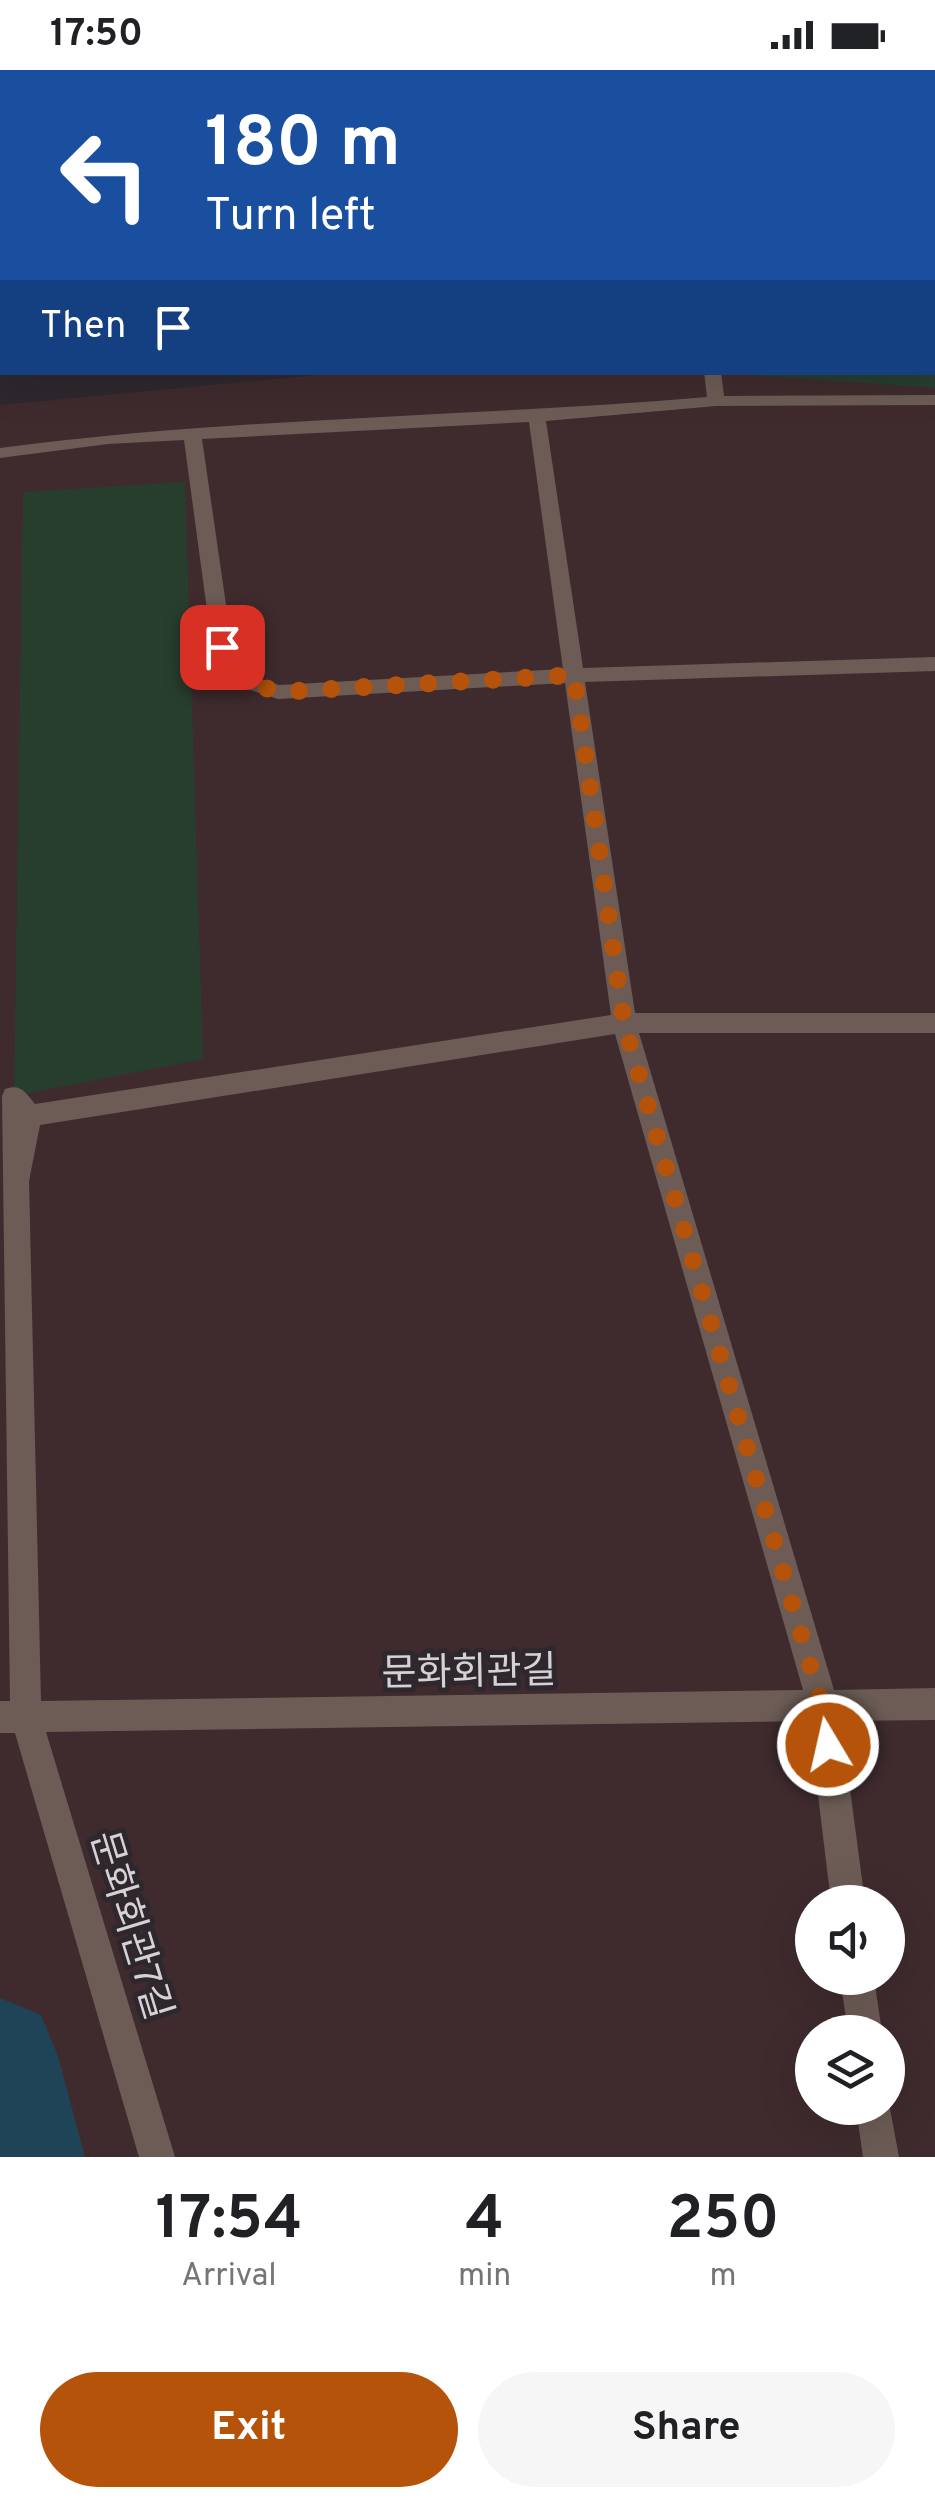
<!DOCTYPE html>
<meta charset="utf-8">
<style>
body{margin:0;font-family:Overpass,"Noto Sans KR",sans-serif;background:#f6f6f6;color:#202124;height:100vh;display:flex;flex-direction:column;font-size:38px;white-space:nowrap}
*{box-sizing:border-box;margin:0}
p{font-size:32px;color:#757577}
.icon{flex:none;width:55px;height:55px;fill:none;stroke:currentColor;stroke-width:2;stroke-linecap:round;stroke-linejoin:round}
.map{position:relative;height:2087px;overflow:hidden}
.panel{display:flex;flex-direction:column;background:#fff;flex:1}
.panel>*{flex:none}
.banner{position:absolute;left:0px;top:0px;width:935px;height:305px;box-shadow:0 10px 40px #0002;background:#1a4fa0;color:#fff;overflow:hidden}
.controls{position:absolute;left:795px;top:1815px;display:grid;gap:20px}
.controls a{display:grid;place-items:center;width:110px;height:110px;border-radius:50%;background:#fff;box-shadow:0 10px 40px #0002;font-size:50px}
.pin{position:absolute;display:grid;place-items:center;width:85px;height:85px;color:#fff;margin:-42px;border-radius:20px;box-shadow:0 5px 15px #0006}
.me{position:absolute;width:110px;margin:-55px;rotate:351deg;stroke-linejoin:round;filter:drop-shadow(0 0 8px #0008)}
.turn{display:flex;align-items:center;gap:35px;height:210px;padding:0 40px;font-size:45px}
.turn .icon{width:130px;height:130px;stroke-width:2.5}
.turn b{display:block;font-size:70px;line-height:85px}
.then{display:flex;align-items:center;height:95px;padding:0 40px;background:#0003;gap:20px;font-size:38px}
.eta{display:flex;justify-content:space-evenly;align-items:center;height:170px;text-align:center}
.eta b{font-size:60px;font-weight:700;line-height:70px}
.primary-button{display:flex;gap:20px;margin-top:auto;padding:20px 40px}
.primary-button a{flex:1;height:115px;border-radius:60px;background:#b45309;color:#fff;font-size:40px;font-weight:700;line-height:115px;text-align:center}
.primary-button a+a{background:#f6f6f6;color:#202124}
.status{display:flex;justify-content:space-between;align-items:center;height:70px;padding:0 50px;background:#fff;direction:ltr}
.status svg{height:28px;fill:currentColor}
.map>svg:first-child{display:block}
</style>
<div class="status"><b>17:50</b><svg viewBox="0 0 49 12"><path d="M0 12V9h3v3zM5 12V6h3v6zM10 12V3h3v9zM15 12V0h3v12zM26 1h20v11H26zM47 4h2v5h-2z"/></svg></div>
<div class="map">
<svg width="935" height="2087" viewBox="0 0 935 2087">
<rect width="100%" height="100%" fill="#2e282e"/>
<!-- industrial -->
<path fill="#3f2b2e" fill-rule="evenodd" d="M935,287V2087H0V335L349,302H932ZM812,1832H888V1908H812ZM812,1962H888V2038H812Z"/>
<!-- green -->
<g fill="#273e2e">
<rect x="31" y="0" width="629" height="2"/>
<polygon points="933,262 935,318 753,305 932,302"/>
<polygon points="185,412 203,989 14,1026 23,422"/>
</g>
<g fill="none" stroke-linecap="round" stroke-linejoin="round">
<!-- river -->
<polygon fill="#1f4457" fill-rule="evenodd" points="0,1928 41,1945 58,1986 85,2087 0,2087"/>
<!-- minor -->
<g fill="#6c5c55" fill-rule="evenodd">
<polygon points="18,0 32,0 33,2 19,2"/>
<rect x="670" y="0" width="14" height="2"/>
<path d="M704,302H721L724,326L935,325V335L716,336L546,351L583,598L935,587V601L585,612L635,943H935V963H639L834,1620L935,1618V1650L841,1651L865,1832H831L809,1651L46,1662L175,2087H139L15,1663H0V1631H10L2,1026L5,1019C21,1013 26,1023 35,1034L611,945L565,613L278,629L238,616L212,577L184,370L108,374L0,388V378C234,347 471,347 707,327ZM529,352L563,599L279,615L252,606L232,576L202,369ZM615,964L803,1620L41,1631L29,1111L40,1055Z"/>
<polygon points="840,1908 874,1908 882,1962 848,1962"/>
<polygon points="888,2028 899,2087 863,2087 856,2038 888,2038"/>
</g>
<!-- highway -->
<g fill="#c89f90" fill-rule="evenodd">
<rect x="932" y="120" width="3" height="10"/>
<rect x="932" y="153" width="3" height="12"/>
<rect x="0" y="168" width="2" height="12"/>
<rect x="932" y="187" width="3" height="12"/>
<rect x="0" y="205" width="2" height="12"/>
<rect x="932" y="212" width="3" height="12"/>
<polygon points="932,241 935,242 935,254 932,253"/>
<polygon points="2,242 2,254 0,255 0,243"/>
</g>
</g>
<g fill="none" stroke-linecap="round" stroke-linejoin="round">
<!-- route -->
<polyline stroke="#b45309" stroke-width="18" stroke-dasharray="0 32.4" points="222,577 244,611 278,622 574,605 624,953 822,1636 828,1675"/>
</g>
<g text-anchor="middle" stroke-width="10" stroke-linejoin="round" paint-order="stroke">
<!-- near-street labels -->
<g font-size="38" fill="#d5d1d5" stroke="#2e282e">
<text transform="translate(469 1601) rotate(-1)" y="13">문화회관길</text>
<text transform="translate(132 1855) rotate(73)" y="13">문화회관7길</text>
</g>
</g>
</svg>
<div class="controls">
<a><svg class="icon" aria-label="sound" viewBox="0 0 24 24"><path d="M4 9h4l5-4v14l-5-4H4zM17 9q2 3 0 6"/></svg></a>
<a><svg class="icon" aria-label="layers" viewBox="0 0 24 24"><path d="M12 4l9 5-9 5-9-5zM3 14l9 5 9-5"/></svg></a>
</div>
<div class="pin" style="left:222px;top:577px;background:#d93025"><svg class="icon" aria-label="arrive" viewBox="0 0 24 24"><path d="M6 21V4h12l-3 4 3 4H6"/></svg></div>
<svg class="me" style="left:828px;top:1675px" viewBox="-20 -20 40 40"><circle r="17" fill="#b45309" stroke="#fff" stroke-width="3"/><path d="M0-11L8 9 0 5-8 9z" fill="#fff"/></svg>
<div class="banner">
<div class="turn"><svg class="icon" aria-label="left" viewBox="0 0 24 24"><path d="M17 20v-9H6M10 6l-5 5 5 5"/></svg><div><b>180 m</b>Turn left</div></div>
<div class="then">Then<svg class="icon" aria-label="arrive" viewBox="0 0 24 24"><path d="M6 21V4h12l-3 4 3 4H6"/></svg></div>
</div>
</div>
<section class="panel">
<div class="eta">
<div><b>17:54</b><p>Arrival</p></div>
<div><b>4</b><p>min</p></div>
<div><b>250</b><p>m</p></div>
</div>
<div class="primary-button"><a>Exit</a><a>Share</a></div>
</section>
